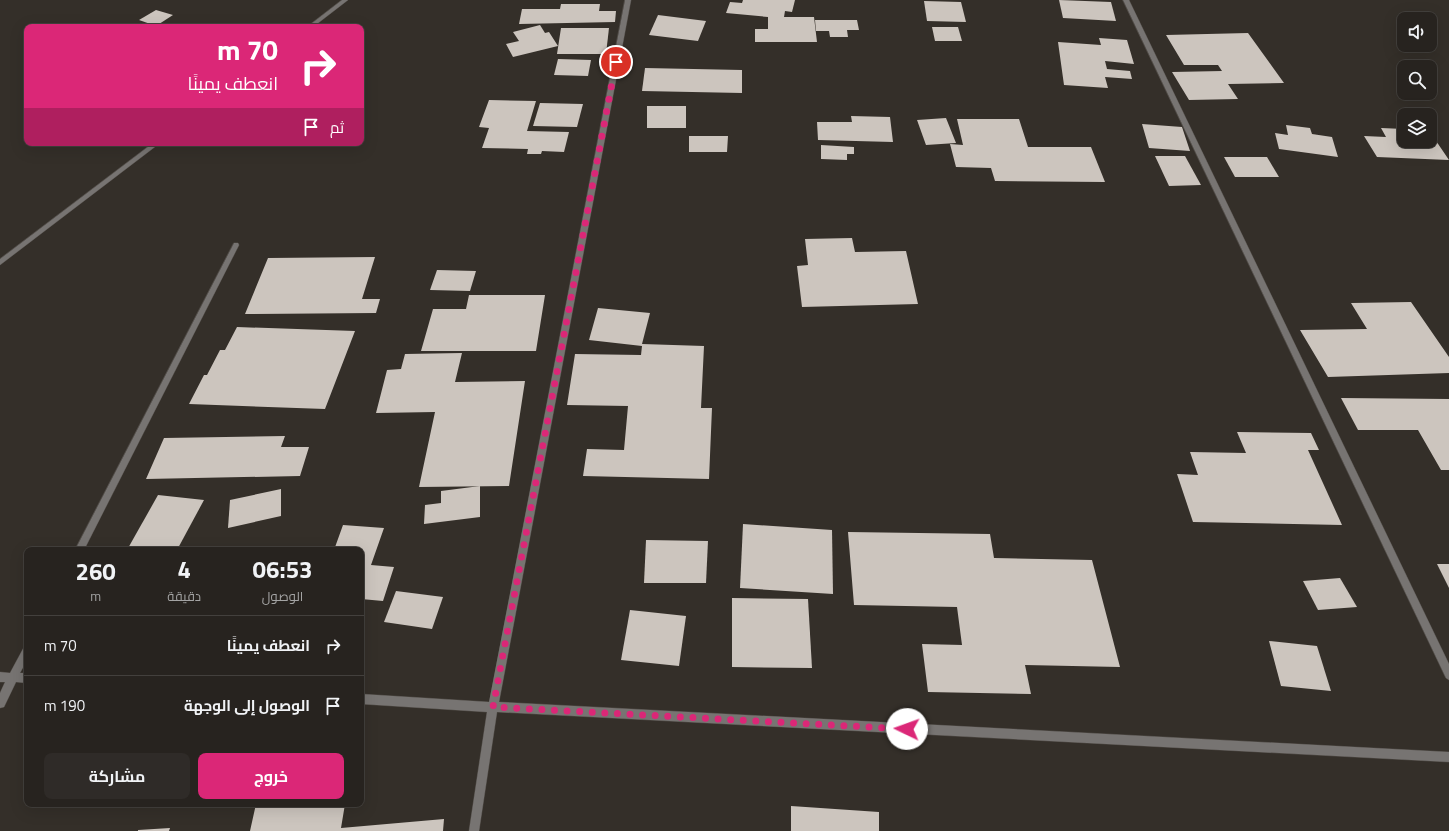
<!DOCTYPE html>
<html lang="ar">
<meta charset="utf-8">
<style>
body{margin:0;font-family:"Titillium Web",Cairo,sans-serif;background:#2f2b28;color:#f1f3f6;direction:rtl;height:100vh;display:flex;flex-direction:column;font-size:15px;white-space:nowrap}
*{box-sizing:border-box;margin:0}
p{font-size:13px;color:#a4a4a4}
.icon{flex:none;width:22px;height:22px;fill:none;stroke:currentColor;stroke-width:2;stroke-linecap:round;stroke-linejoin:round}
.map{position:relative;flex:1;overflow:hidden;direction:ltr}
.panel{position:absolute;left:24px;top:547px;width:340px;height:260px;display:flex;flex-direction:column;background:#27231f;border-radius:8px;box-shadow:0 4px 16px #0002,0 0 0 1px #43403d;direction:rtl}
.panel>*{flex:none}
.hud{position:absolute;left:24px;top:24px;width:340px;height:122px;border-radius:8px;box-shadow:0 4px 16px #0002,0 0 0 1px #43403d;direction:rtl;background:#db2777;color:#fff;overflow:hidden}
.fabs{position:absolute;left:1397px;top:12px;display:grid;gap:8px}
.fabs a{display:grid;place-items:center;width:40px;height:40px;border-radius:8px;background:#27231f;box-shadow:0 4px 16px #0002,0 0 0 1px #43403d;font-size:20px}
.pin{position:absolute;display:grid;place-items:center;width:34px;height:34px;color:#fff;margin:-17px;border:2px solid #fff;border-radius:50%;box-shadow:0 1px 4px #0007}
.me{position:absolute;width:44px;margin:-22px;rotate:273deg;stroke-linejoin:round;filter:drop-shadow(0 0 3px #0008)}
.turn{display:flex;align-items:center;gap:14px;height:84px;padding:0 20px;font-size:18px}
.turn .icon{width:52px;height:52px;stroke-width:2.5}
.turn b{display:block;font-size:28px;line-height:34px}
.then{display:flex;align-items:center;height:38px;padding:0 20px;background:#0003;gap:8px;font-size:15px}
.eta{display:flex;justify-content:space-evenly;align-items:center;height:68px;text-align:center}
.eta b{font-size:24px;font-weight:700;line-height:28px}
.primary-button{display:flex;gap:8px;margin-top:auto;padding:8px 20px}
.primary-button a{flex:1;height:46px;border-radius:8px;background:#db2777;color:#fff;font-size:16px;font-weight:700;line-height:46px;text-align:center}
.primary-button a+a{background:#2f2b28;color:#f1f3f6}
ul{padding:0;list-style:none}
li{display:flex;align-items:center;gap:12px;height:60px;padding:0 20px;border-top:1px solid #43403d}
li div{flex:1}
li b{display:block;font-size:15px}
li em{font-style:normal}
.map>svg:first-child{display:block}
</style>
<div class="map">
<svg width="1449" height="831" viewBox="0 0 1449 831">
<rect width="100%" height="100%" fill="#342f29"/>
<!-- building -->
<g fill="#ccc5be">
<polygon points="743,0 795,0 792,12 785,11 784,17 814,17 817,42 755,42 755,29 768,29 768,17 726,13 730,2 742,3"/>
<polygon points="1059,0 1111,2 1116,21 1063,18"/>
<polygon points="924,1 961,2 966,22 927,21"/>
<polygon points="561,4 600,4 599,11 616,11 615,22 519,24 522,9 560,9"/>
<polygon points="156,10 173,15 156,26 139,20"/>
<polygon points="658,15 706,21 698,41 649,35"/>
<polygon points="815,20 857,20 859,30 847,30 848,37 830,37 829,31 816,31"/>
<polygon points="540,25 545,33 549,32 558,46 513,57 506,44 519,41 513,32"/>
<polygon points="932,27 958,27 962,41 935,41"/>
<polygon points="561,28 609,28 606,54 557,54"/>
<polygon points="1248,33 1284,83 1228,84 1238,99 1189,100 1172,72 1222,71 1218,65 1184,65 1166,35"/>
<polygon points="1099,38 1127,40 1134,64 1105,61 1107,69 1130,71 1132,79 1105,77 1108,88 1064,85 1058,42 1101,45"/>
<polygon points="558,59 591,60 588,76 554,75"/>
<polygon points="645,68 742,70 742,93 642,91"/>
<polygon points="489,100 536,101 527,131 569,132 564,152 542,151 541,154 527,154 528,149 482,148 489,128 479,127"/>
<polygon points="540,103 583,104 577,127 533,126"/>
<rect x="647" y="106" width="39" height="22"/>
<polygon points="851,116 890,117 893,142 818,140 817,122 852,122"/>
<polygon points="946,118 956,143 926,145 917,120"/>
<polygon points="957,119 1019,119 1028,147 1091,147 1105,182 995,181 991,168 956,167 950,144 963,145"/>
<polygon points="1142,124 1182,127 1190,151 1149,148"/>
<polygon points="1286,125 1310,128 1312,134 1332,137 1338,157 1279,149 1275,133 1288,135"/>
<polygon points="1381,128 1404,129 1404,141 1430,141 1430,132 1449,160 1377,157 1364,136 1386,137"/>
<polygon points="689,136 728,136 727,152 689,152"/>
<polygon points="821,145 854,147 854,154 847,154 847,160 821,159"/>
<polygon points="1155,156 1185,156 1201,185 1169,186"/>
<polygon points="1224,157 1267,157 1279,177 1235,177"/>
<polygon points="852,238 855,252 906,251 918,304 802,307 797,266 808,265 805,239"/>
<polygon points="375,257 362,299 380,299 376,313 245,314 268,258"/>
<polygon points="437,270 476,271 470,291 430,290"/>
<polygon points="469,295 545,295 536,351 421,351 433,309 466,309"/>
<polygon points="1411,302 1449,357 1449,373 1328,377 1300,330 1367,329 1351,303"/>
<polygon points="598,308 650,313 642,344 704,346 701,408 712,408 709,479 583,476 587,449 624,450 628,406 567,405 575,354 641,355 642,346 589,340"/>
<polygon points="237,327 355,331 325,409 189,404 204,375 207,375 220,350 225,350"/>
<polygon points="462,353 455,382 525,381 509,486 419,487 435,412 376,413 387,370 401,369 405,354"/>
<polygon points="1341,398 1449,399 1449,470 1441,470 1418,430 1358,430"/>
<polygon points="1237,432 1311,433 1319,450 1308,450 1342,525 1193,522 1177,474 1198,475 1190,452 1246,453"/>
<polygon points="285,436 281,447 309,447 300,476 146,479 164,438"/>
<polygon points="480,486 480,517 424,524 425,505 441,503 441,491"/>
<polygon points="281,489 281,516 228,528 230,500"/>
<polygon points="158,495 204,500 177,550 127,550"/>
<polygon points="743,524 832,530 833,594 740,588"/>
<polygon points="343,525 384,528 371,565 394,567 383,601 361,599 361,550 334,550"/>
<polygon points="848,532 990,534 994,558 1092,560 1120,667 1025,665 1031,694 928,692 922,644 962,645 957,607 854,605"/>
<polygon points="646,540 708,541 706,583 644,583"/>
<polygon points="1437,564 1449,564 1449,588"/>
<polygon points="1340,578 1357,607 1318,610 1303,581"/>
<polygon points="396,591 443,597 432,629 384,622"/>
<polygon points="732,598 808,599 812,668 732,667"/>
<polygon points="630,610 686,616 679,666 621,660"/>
<polygon points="1269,641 1317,646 1331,691 1281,686"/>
<polygon points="256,804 345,804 341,828 444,819 443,831 250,831"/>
<polygon points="791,806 879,812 879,831 791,831"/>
<polygon points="170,828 169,831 138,831 138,830"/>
</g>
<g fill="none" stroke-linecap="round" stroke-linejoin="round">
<!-- minor casing -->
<g stroke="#4f4a45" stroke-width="1">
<g id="minor">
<polygon points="625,0 631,0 499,702 1449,752 1449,762 497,712 479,831 469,831 487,712 361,704 361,694 489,702"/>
<polygon points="1123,0 1129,0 1449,664 1449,680 1446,678"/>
<polygon points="234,243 238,243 239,245 84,550 75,550"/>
<polygon points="27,645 27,660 20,673 27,673 27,683 16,682 4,707 0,708 0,693 5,682 0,682 0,672 10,673 24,647"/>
</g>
</g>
<!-- tertiary casing -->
<g stroke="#4f4a45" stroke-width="1">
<g id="tertiary">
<polygon points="342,0 348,0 313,27 307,27"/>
<polygon points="153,143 160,143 0,265 0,259"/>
</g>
</g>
<!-- minor -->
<use href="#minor" fill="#777472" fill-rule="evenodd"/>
<!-- tertiary -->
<use href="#tertiary" fill="#777472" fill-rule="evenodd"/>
</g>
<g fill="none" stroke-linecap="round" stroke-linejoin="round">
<!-- route -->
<polyline stroke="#db2777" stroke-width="7" stroke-dasharray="0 12.6" points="616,62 493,707 907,729"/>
</g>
</svg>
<div class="fabs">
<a><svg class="icon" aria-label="sound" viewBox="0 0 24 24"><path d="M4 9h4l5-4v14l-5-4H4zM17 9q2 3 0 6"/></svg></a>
<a><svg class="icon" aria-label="search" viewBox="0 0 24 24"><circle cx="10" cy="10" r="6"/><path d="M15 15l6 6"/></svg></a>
<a><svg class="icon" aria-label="layers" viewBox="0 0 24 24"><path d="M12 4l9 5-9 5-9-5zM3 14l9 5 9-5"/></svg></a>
</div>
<div class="pin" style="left:616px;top:62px;background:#d93025"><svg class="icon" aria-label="arrive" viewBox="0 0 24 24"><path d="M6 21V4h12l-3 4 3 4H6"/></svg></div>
<svg class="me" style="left:907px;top:729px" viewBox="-20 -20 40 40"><circle r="19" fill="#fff"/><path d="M0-13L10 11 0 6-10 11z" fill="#db2777"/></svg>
<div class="hud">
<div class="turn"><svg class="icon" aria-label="right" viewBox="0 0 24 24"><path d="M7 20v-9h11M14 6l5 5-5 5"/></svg><div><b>70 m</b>انعطف يمينًا</div></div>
<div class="then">ثم<svg class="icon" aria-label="arrive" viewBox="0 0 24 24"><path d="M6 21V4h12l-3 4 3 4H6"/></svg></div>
</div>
<section class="panel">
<div class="eta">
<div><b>06:53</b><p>الوصول</p></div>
<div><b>4</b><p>دقيقة</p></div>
<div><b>260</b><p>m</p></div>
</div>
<ul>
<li><svg class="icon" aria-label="right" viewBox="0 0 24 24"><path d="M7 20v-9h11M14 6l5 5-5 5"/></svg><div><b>انعطف يمينًا</b></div><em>70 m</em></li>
<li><svg class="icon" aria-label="arrive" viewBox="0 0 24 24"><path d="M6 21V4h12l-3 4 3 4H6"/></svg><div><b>الوصول إلى الوجهة</b></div><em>190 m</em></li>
</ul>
<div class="primary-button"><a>خروج</a><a>مشاركة</a></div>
</section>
</div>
